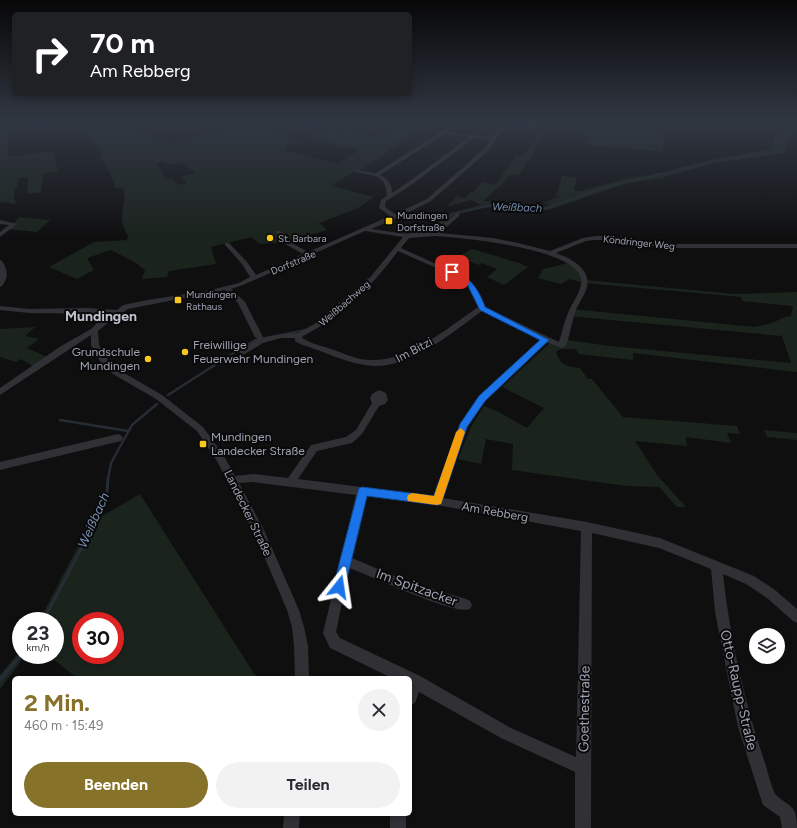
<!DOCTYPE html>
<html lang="de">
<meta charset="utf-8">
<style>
body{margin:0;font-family:Figtree,sans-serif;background:#f2f2f3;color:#2b2b33;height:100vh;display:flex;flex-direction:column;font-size:15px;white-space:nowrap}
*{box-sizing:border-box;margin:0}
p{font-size:13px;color:#7c7c81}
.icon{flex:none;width:22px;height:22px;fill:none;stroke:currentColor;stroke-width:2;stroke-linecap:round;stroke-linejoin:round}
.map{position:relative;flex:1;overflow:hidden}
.panel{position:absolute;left:12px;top:676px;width:400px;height:140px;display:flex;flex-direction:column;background:#fff;border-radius:6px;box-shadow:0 2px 6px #0003}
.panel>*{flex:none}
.banner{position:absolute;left:12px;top:12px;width:400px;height:84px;border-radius:6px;box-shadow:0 2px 6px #0003;background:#202124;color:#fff;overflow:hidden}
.buttons{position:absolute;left:749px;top:628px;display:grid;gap:8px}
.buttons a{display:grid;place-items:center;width:36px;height:36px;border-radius:50%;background:#fff;box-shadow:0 2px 6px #0003;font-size:20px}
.speed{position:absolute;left:12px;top:612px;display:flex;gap:8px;font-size:20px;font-weight:700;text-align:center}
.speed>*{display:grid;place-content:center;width:52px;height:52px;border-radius:50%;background:#fff;box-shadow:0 2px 6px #0003;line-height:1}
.speed small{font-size:10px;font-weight:400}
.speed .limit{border:6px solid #d22;background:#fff;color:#111}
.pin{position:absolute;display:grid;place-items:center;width:34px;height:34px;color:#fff;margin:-17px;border-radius:8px;box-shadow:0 2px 6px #0006}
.me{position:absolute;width:44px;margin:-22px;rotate:15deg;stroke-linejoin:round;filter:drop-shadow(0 0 3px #0008)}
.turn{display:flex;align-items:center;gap:14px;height:84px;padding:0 12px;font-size:18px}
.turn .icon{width:52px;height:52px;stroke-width:2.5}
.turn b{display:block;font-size:28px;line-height:34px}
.round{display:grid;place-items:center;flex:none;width:42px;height:42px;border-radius:21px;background:#f2f2f3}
.summary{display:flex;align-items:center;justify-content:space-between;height:68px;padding:0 12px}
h1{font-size:24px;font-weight:700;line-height:30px;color:#87722a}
.action{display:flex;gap:8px;margin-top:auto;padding:8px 12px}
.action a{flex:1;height:46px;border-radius:24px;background:#87722a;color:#fff;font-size:16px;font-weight:700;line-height:46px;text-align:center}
.action a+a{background:#f2f2f3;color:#2b2b33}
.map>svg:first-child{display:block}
</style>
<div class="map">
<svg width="797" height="828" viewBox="0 0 797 828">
<rect width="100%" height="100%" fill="#0f0f10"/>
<!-- green -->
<g fill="#1b231d" fill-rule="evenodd">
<path d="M0,123H117L124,126L137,123L131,125L171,144L207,132L253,123H257L256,124C262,126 283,123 291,123L269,128L301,141L284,148L287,149L286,151L338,164L359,150L306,138L326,130L309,123H335L329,125L341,130L359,123H378L355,133L360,134L388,123L361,134L366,135L396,123L367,135L373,137L404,123H434L397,142L401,143L360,171L357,170L331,186L374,197L358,208L319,223L327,230L286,242L259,244L252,237L211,247L216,264L169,271L167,277L142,279L145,270L136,263L111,250L87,258L94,270L77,279L49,267L94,242L127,240L128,236C115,213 127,211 124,189L123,188H115L114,181L99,154L104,153L84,133L80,131L55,132C45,123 23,127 10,128L8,157L53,151L58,171L43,174L41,193H27L28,177L19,178L17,188L15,189L14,197L16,204L0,202ZM163,161L169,165L182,163L195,173L181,176L187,183L178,185L171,178L166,179L156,163Z"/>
<path d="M510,123H664L663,152L588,145L591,135L548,130L519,175H510L503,183L483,201L511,203L538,207L550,205L543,203L559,196L555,194L558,191L562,176L577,178L574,190L580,191L620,180L664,172L700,162L771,149L774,137L781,131L774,123H797V134C781,143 791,141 784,153L715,163L662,178L627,183L549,210H533L499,206L479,209L454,215L435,232L431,233L401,234L413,228L420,231L427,227L432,228L450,213L481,205L471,200L446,207L457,196L465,198L470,192L473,193L482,182L495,185L516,156L522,157L542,130Z"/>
<polygon points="19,217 50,220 37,232 7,229 14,224"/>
<polygon points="472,249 519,263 528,267 504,285 487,277 497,269 482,263 479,265 463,259 465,256 461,255"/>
<path d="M572,262L584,280L736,294L797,292V372L633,353V360L579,354L576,349H560L556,352C561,366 566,366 580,368L588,379H592L623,417L737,426L740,434L727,433L731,443L686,437L687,446L635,441L657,475L686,507H677L659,487L626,486L512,470L513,444L486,439L481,464L458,459L471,427L484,406L499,412L527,428L544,408L502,387L552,341L558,343L560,339L610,346L791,363L782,336L568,316L571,309L755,327L772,323L785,317L791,316L793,306L742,301L741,297L584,283L570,279L561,284L538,278L543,269Z"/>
<polygon points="35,327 25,336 39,339 27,348 47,357 33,366 21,359 16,362 0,357 0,329"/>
<polygon points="764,430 797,433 797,440 767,437"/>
<path d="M140,494L253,672L258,678H77L48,655H55V621H39L87,529L94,528L99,518ZM81,621H115V655H81Z"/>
<polygon points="21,650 21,655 26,655 0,689 0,675"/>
</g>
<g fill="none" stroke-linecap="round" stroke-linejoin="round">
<!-- stream-far5 -->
<polyline stroke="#252c34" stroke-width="1" points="618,184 719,161 773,152 776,137 784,131 776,123"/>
<!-- stream-far4 -->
<polyline stroke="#252c34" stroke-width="1.5" points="405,235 430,231 453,214 496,204 541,209 547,208 603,188 622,183"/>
<!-- stream-far3 -->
<g stroke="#252c34" stroke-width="2">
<polyline points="319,321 369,279"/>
<polyline points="227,357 255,340 305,330"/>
</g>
<!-- stream-far2 -->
<g stroke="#252c34" stroke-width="2.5">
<polyline points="222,360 229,356"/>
<polyline points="168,395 221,361"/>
<polyline points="60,420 128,431"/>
<polyline points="108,479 111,463 132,425 157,404"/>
</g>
<!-- stream-far1 -->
<polyline stroke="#252c34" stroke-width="3" points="43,621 100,513 107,491 108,478"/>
<!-- stream -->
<polyline stroke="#252c34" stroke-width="4" points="0,680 21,655"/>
<!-- minor -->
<g fill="#303035" fill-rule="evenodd">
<path d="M455,123H460L447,132L493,137L503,123H510L594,134L592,135L505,125L489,150L431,201L397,218L371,229L406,234L433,232L457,213L460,215L459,216L440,233L493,238L518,243L550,251L583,238L595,236H612L668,244H797V248H668L612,240H595L586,241L556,253C570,258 591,268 587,287C585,295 579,302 576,310C572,321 570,334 566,346L562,348L546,342L485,400L467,427L443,498L587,522L660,538L754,576L775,590L797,609V623L793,621L767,598L746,584L723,574C730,639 745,705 766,766C768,773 772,790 776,795C790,808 797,804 797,828H782L780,817L763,805L761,799L738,727L715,612L711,569L659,548L592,533L591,828H575V772L501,738L419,692L415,703L410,705V678H392L330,648L323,633L356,495L253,482L239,483L264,530L299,610L304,627L308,646L309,678H295L294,646L292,627L287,610L255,535L217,461L197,431L156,399L113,374L101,363L91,345V335L0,395V388L61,346L91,329L98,322L111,314L29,313L0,310V306L29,309L88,308L117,310L123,305L148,300L211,290L239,283L250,277L242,264L225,245V243H229L247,262L256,275L303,254L285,244L284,238L276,233V231H280L289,236L290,242L308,252L390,216L379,208L381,200L387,196C386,174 374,176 356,172V170L376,173ZM444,134L469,137L410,181L392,193C392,184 388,179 380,175ZM474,138L491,140L485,148L427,199L395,214L385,207L386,201L414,183ZM365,231L403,237L359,291L316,323L298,333L281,334L262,338L263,337L245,302L231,289L243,285ZM436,236C462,238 576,248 581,279C583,290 572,302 568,313C564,322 562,332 559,342L485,307L480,296L467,278L401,248L409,238ZM398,251L463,280L474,296L478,307C449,327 412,359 375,360C361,361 347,355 334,350C323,346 311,344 302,338L303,336C343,316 371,287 398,251ZM225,290L238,303L255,337L258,339L240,350L239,352L243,355L263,343L281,338H295V341L300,344C324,351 349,365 374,366C412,367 453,332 482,311L540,340L479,396L460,424L433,496L298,479L317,451L352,443L362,434L379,406L385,404L388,400L386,393L379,390L372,394L370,398L372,403L356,430L346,437L311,445L288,478L253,474L235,476L224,456L203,427L162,395L119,370L107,359L99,345L98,331L104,326L128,309ZM366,496L437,505L581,531L576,757L511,728L420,676L340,638L336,632L349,568C370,575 455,616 470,609L472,605L470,601L466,599L404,580L352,558Z"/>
<polygon points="0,220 17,224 0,237 0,232 9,225 0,224"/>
<path d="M0,260L2,261C8,270 9,277 2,286L0,287Z"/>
<polygon points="118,434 121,435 123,438 121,441 0,470 0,462"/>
<polygon points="284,814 300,814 299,828 283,828"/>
<rect x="390" y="814" width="16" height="14"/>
</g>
</g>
<!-- sky -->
<linearGradient id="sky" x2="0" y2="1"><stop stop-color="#080809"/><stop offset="0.51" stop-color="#313742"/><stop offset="1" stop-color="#313742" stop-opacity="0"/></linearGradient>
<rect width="797" height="239" fill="url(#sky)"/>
<!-- route -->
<path fill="#1a73e8" stroke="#114b97" d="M452,270C470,276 479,290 485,307L549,340L485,401L467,427L441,504L437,505L367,496L345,587L344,591L339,593L335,591L333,587L359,488L362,487L434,496L460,424L479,396L540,340L480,310L468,286L462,280L449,274V271Z"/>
<!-- slow -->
<polygon fill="#f59e0b" points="461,428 465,432 441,504 437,505 408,501 407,498 408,495 412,493 434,496 456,432"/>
<!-- markers -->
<g fill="#f8c81f" stroke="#0a0a0b" stroke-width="1.5">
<rect x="385" y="217" width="8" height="8" rx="2"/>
<circle cx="270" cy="238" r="4"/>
<rect x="174" y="296" width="8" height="8" rx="2"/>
<circle cx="185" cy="352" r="4"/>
<circle cx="148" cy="359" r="4"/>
<rect x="199" y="440" width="8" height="8" rx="2"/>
</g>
<g text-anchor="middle" stroke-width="4" stroke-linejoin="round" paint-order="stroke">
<!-- far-poi labels -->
<g font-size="10" fill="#9fa3b2" stroke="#0a0a0b" text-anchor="start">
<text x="397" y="219">Mundingen<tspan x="397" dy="12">Dorfstraße</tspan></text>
<text x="278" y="242">St. Barbara</text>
<text x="186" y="298">Mundingen<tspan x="186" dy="12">Rathaus</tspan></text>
</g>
<!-- far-street labels -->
<g font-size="10" fill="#9fa3b2" stroke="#0a0a0b">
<text transform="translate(639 242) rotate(6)" y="4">Köndringer Weg</text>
<text transform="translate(293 262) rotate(-23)" y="4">Dorfstraße</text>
<text transform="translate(344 303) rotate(-41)" y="4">Weißbachweg</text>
</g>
<!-- far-water labels -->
<g font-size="11" font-style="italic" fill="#748daf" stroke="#0a0a0b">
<text transform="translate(517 207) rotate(2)" y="4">Weißbach</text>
</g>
<!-- poi labels -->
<g font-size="12" fill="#9fa3b2" stroke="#0a0a0b" text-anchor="start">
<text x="193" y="349">Freiwillige<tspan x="193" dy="14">Feuerwehr Mundingen</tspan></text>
<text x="140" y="356" text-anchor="end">Grundschule<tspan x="140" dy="14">Mundingen</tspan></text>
<text x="211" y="441">Mundingen<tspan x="211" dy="14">Landecker Straße</tspan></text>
</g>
<!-- street labels -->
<g font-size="12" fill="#9fa3b2" stroke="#0a0a0b">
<text transform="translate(414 350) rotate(-28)" y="4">Im Bitzi</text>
<text transform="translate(495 512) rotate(10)" y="4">Am Rebberg</text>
<text transform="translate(248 513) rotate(64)" y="4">Landecker Straße</text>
</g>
<!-- water labels -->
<g font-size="13" font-style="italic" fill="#748daf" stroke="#0a0a0b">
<text transform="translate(93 520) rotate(-66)" y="5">Weißbach</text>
</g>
<!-- quarter labels -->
<g font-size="14" font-weight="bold" fill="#c0c2ce" stroke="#0a0a0b">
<text x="101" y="321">Mundingen</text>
</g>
<!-- near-street labels -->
<g font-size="14" fill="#9fa3b2" stroke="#0a0a0b">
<text transform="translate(417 587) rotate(20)" y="5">Im Spitzacker</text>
<text transform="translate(739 690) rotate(77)" y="5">Otto-Raupp-Straße</text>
<text transform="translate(584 709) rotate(-89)" y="5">Goethestraße</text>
</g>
</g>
</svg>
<div class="buttons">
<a><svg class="icon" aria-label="layers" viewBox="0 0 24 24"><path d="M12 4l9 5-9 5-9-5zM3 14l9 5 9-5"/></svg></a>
</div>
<div class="speed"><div>23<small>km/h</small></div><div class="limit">30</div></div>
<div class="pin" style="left:452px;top:272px;background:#d93025"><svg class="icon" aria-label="arrive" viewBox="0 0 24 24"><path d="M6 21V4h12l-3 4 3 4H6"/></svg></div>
<svg class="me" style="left:339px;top:587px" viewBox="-20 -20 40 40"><path d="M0-17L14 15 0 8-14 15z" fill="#1a73e8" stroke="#fff" stroke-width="4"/></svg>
<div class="banner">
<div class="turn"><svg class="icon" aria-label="right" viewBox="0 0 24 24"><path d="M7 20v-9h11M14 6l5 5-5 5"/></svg><div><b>70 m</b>Am Rebberg</div></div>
</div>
<section class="panel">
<div class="summary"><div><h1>2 Min.</h1><p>460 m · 15:49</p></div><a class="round"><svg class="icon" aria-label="close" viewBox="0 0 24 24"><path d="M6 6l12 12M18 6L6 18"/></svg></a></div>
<div class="action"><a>Beenden</a><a>Teilen</a></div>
</section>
</div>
